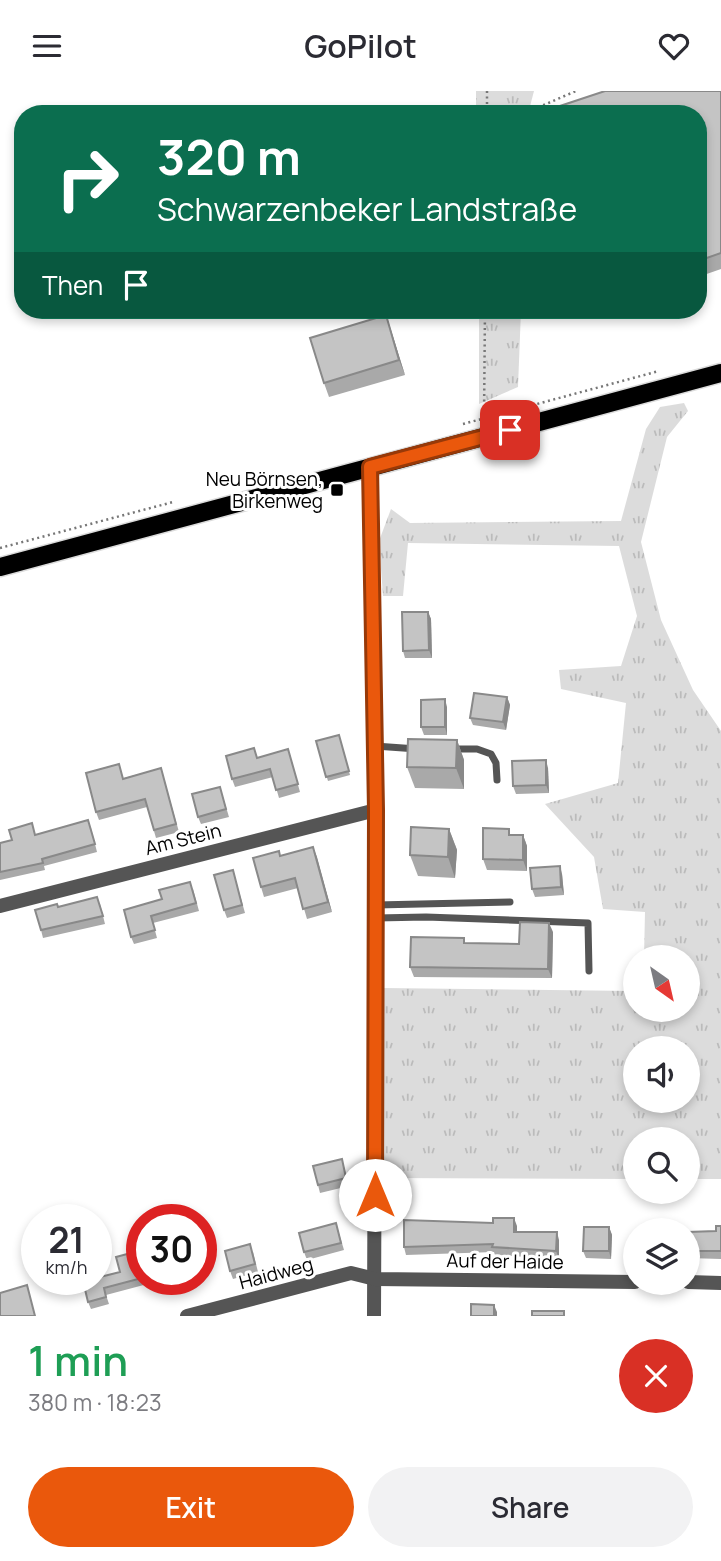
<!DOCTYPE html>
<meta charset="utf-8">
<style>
body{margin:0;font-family:Manrope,sans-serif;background:#f2f2f3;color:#2b2b33;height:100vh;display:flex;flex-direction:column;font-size:26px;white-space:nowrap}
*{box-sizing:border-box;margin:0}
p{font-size:23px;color:#7c7c81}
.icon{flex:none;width:38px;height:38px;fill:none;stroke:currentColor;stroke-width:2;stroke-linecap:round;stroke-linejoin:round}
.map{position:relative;height:1225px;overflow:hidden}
.details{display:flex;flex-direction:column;background:#fff;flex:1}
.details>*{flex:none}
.guide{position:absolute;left:14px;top:14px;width:693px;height:214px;border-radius:28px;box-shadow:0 4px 10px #0003;background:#0b6e4f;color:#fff;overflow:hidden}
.needle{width:46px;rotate:146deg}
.fabs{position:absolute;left:623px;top:854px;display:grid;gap:14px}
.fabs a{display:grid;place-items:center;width:77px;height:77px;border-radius:50%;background:#fff;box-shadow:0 4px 10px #0003;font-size:35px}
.speed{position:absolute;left:21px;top:1113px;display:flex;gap:14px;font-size:35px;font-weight:700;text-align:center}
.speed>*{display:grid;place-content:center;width:91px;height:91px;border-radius:50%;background:#fff;box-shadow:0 4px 10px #0003;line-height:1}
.speed small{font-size:18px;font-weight:400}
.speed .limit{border:10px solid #d22;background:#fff;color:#111}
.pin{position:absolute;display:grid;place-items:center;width:60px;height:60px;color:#fff;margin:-30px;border-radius:14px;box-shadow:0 4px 10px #0006}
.me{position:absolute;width:77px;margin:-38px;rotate:0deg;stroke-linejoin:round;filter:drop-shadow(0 0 5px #0008)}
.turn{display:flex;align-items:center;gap:24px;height:147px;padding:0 28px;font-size:32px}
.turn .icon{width:91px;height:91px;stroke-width:2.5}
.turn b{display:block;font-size:49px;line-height:60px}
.then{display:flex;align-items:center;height:66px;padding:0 28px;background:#0003;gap:14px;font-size:26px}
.round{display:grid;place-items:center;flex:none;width:74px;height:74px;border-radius:37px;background:#f2f2f3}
.headline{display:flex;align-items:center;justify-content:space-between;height:119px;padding:0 28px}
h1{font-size:42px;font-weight:600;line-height:52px;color:#1e9e55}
.button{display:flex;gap:14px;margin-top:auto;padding:14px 28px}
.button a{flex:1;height:80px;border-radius:42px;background:#ea580c;color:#fff;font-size:28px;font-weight:600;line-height:80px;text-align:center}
.button a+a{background:#f2f2f3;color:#2b2b33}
header{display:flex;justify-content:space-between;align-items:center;height:91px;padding:0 28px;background:#fff;font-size:32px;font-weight:600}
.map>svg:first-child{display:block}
</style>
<header><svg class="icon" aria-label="menu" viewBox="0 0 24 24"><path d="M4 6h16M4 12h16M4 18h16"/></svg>GoPilot<svg class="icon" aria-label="heart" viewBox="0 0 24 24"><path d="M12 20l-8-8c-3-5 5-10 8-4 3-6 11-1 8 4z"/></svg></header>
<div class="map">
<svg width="721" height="1225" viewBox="0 0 721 1225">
<defs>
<pattern id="grass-tufts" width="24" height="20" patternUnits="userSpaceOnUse" patternTransform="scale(1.75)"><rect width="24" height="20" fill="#dcdcdc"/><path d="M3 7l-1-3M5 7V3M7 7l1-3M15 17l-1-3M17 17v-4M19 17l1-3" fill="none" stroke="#bbb"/></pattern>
</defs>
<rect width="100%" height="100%" fill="#fff"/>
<!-- grass -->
<g fill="url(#grass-tufts)" fill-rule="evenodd">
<polygon points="476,0 534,0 528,23 476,23"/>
<polygon points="479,219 521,219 518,296 479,313"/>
<path d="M684,312L688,320L667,346L641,451L661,529L693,599L721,640V1088H688V1048H635V1088L382,1087L383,897L635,900V919H688V866H644L645,821L603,818L594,766L545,713L618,692L626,612L561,598L559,579L621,575L637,525L619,455L408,452L403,505H383L379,450L391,418L410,432L621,430L646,338L660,316ZM635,957H688V1010H635Z"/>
</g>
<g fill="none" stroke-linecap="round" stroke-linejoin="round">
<!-- primary casing -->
<g stroke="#dbdbdb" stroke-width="21">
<polyline id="primary" points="0,476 721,282"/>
</g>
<!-- path -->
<g stroke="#777" stroke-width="2.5" stroke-dasharray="2 3.5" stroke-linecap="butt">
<polyline points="487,0 487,23"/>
<polyline points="523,23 576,0"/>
<polyline points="484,327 485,219"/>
<polyline points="463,333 659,280"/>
<polyline points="0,457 173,411"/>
</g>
<!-- service -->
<g stroke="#555" stroke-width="7">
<polyline points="375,655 417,658"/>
<polyline points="453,658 477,658 491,663 496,672 497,689"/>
<polyline points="376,814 510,811"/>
<polyline points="376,827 426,826 588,832 589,880"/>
</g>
<!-- minor -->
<g stroke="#555" stroke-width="14">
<polyline points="370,377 376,719 374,1225"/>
<polyline points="0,815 376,719"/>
<polyline points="688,1191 721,1192"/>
<polyline points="187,1225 351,1182 375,1188 635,1191"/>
</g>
<!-- primary -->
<use href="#primary" stroke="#000" stroke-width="18"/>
</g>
<!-- wall -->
<g fill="#a9a9a9">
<polygon points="721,0 721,178 698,186 698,23"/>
<polygon points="386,224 405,284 329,306 324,292"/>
<polygon points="428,521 431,528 432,567 405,567 403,560"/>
<polygon points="507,606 510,614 506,639 473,634 470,627"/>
<polygon points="447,616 447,644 424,644 421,636"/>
<polygon points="339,644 350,684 328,690 316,650"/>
<polygon points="457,649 464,669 464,698 415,697 407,676"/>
<polygon points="288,658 300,701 279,707 273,686 235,696 232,688 258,667"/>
<polygon points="161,677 179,741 156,747 147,716 99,729 96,721 124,687"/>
<polygon points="548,677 549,702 516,703 513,695"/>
<polygon points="220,696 229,726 201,733 198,726"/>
<polygon points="91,737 97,761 44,775 45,779 0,789 0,752 36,744"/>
<polygon points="449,738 457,759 455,787 418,785 410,764"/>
<polygon points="511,744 523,744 527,755 527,780 487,779 483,768"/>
<polygon points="313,756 332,821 307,828 298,797 264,806 261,796 281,765"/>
<polygon points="562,783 564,804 535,806 532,798"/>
<polygon points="235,786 245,822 227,827 224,819"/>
<polygon points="193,798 199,820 153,832 157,847 134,853 131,846 162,808"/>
<polygon points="100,813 105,833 43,847 41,839 58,816"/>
<polygon points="553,841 552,887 414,886 410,876 465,852 519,853"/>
<polygon points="342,1068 349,1095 320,1102 318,1094"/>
<polygon points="336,1132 344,1159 307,1169 304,1161"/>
<polygon points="517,1135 517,1141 559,1149 559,1168 495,1164 494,1161 406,1164 404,1156"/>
<polygon points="721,1135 721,1168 688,1167 688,1141 716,1140"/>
<polygon points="609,1136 612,1144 611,1168 586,1167 583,1160"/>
<polygon points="142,1159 142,1188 154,1188 155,1191 106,1204 109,1213 91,1218 88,1211"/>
<polygon points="253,1161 258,1181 233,1188 230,1180"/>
</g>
<!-- shaded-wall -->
<g fill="#898989">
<polygon points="386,224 391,239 405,284 399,269"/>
<polygon points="428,521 431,528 432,567 429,559"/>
<polygon points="507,606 510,614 506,639 503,631"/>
<polygon points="445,608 447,616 447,644 445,636"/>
<polygon points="457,649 464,669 464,698 456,677"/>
<polygon points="546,669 548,677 549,702 546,694"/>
<polygon points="449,738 457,759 455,787 448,766"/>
<polygon points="523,744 527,755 527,780 523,769"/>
<polygon points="313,756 317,766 332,821 328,811"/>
<polygon points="560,775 562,783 564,804 561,796"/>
<polygon points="549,832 553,841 552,887 548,878"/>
<polygon points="514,1127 517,1135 517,1148 514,1141"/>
<polygon points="609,1136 612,1144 611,1168 609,1160"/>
<polygon points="557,1141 559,1149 559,1168 556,1160"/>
<polygon points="494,1214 497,1221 497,1225 494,1225"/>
</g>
<!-- building -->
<g fill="#c4c4c4" stroke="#898989" stroke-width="2">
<polygon points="605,0 721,0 721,162 698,170 698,23 556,23 554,17"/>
<polygon points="386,224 399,269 324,292 310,247"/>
<polygon points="402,521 428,521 429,559 403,560"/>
<polygon points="474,602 507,606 503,631 470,627"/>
<polygon points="445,608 445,636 421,636 421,609"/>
<polygon points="339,644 349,680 326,686 316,650"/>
<polygon points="408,648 457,649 456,677 407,676"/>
<polygon points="254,657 257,667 288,658 298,693 276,699 270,678 232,688 226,665"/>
<polygon points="546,669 546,694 513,695 512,670"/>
<polygon points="119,673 123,688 161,677 176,733 154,739 145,708 96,721 86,682"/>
<polygon points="220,696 226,718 198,726 192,703"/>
<polygon points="88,729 95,753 42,768 43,772 0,781 0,752 12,749 9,739 32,732 35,744"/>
<polygon points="411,736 449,738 448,766 410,764"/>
<polygon points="483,737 509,738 509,744 523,744 523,769 483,768"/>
<polygon points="313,756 328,811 303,818 295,787 261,796 253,767 279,760 280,765"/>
<polygon points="560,775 561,796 532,798 530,777"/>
<polygon points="233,779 242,814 224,819 214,784"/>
<polygon points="190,791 196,812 151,825 155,839 131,846 124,819 162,808 159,799"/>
<polygon points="97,806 103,825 41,839 35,819 57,813 58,816"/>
<polygon points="520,831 549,832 548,878 410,876 411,846 464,847 464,852 519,853"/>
<polygon points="342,1068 346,1087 318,1094 313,1075"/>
<polygon points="493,1127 514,1127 514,1141 557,1141 556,1160 492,1156 493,1153 404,1156 404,1129 493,1132"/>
<polygon points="336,1132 341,1152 304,1161 299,1142"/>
<polygon points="716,1135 721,1135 721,1160 688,1160 688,1141 716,1140"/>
<polygon points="584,1136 609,1136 609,1160 583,1160"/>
<rect x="634" y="1143" width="1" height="19"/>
<polygon points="250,1153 255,1173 230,1180 225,1160"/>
<polygon points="142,1159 142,1187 104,1197 106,1206 88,1211 83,1190 96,1188 96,1187 120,1181 116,1166"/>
<polygon points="27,1194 35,1225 0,1225 0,1202"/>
<polygon points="471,1213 494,1214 494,1225 471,1225"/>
<rect x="532" y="1220" width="32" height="5"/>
</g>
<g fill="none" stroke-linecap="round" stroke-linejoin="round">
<!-- route casing -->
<g stroke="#983908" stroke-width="18">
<polyline id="route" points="375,1104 376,719 370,376 510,339"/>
</g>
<!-- route -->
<use href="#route" stroke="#ea580c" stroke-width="12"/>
</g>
<!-- markers -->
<rect fill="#000" stroke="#fff" stroke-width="2.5" x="330" y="392" width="14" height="14" rx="3.5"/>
<g text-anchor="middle" stroke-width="6" stroke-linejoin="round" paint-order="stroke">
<!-- poi labels -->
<g font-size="19" fill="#000" stroke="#fff" text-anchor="end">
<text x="323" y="395">Neu Börnsen,<tspan x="323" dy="22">Birkenweg</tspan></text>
</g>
<!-- street labels -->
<g font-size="19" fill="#000" stroke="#fff">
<text transform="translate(183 748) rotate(-14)" y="7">Am Stein</text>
<text transform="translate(505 1170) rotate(1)" y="7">Auf der Haide</text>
<text transform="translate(276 1182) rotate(-15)" y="7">Haidweg</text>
</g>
</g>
</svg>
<div class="fabs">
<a><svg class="needle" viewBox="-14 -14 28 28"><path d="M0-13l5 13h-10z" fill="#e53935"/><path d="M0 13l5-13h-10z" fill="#7c7c81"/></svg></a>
<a><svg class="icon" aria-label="sound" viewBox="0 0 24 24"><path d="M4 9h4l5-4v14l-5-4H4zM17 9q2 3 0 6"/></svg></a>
<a><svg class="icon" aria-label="search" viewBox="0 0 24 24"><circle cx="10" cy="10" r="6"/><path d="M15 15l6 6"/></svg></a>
<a><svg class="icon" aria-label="layers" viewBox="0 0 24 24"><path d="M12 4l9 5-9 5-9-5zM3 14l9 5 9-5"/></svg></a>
</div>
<div class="speed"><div>21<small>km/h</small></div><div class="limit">30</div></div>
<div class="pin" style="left:510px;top:339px;background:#d93025"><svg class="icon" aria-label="arrive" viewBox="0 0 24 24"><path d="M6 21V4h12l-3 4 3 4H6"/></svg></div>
<svg class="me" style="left:375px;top:1104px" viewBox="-20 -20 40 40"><circle r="19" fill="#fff"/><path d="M0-13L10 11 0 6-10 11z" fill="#ea580c"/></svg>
<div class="guide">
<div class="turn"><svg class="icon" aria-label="right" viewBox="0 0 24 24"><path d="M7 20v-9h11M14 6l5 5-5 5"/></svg><div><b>320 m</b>Schwarzenbeker Landstraße</div></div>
<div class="then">Then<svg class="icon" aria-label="arrive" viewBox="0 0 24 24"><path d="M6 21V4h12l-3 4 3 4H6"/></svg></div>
</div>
</div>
<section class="details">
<div class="headline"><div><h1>1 min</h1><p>380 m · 18:23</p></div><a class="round" style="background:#d93025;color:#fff"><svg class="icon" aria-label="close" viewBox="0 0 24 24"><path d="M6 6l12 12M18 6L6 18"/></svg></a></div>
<div class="button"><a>Exit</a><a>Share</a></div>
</section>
